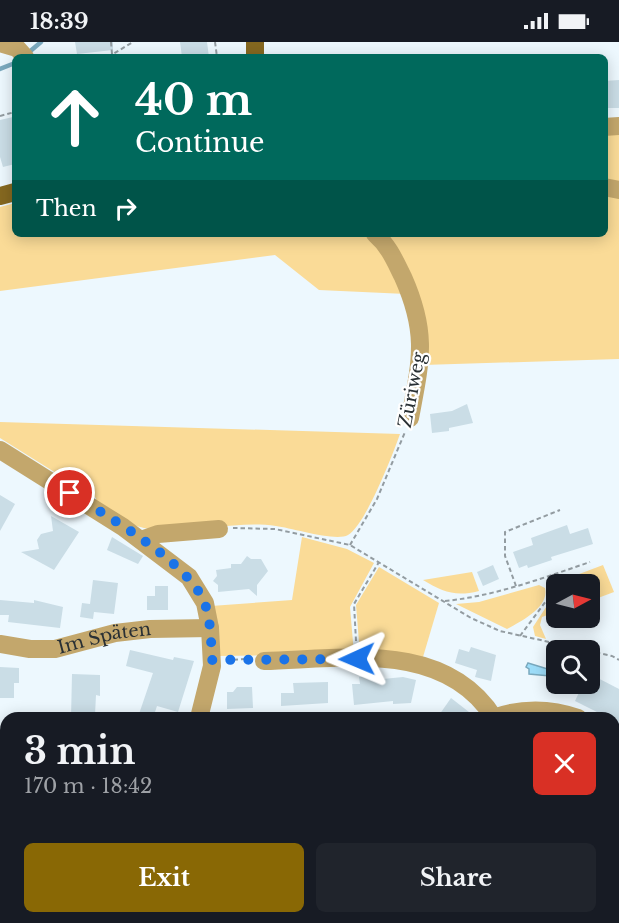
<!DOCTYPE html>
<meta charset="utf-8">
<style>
body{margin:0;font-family:"Libre Baskerville",serif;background:#20242c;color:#f1f3f6;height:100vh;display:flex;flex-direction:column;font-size:22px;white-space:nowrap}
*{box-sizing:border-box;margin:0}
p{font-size:20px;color:#9ea1a6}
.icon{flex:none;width:33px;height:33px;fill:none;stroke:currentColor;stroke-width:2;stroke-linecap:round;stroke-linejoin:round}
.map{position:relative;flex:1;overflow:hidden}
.panel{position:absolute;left:0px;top:670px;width:620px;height:212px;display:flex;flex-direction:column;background:#171b24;border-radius:18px 18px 0 0;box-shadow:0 3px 15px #0003}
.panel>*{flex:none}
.hud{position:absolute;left:12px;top:12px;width:596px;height:183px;border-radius:9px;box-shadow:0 3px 15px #0003;background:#00695c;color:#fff;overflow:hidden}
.needle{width:39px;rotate:83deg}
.tools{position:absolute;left:546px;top:532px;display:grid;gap:12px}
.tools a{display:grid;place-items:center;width:54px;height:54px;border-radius:9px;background:#171b24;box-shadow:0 3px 15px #0003;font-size:30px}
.pin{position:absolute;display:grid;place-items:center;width:51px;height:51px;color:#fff;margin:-26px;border:3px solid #fff;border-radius:50%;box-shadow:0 2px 6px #0007}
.me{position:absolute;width:66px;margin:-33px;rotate:269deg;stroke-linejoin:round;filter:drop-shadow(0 0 4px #0008)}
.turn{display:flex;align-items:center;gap:21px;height:126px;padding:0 24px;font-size:27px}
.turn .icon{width:78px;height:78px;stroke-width:2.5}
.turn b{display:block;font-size:42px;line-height:51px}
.then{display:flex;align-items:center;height:57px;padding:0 24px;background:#0003;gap:12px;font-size:22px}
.round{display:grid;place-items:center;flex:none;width:63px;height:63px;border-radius:9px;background:#20242c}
.headline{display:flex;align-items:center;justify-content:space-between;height:102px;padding:0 24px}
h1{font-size:36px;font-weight:700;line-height:45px}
.button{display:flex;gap:12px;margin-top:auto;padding:12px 24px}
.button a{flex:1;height:69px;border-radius:9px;background:#896805;color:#fff;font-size:24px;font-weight:700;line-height:69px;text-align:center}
.button a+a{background:#20242c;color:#f1f3f6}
.status{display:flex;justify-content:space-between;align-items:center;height:42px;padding:0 30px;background:#171b24;direction:ltr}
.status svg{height:16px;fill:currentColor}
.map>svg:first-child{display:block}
</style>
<div class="status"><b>18:39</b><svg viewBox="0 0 49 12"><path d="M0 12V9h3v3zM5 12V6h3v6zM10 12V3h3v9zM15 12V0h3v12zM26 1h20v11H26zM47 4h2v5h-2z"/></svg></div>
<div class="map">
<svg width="619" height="881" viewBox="0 0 619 881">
<rect width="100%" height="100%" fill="#edf8fe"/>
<!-- green -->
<g fill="#fadb97">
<polygon points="619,91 619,145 605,142 604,93"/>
<polygon points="605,150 619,153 619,317 423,323 426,302 381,192 604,192"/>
<polygon points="15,161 15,192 368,192 377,199 406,252 319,248 275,213 0,249 0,165"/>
<path d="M0,380L400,392C393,412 365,484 348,493C336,500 292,486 276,484C233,478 186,494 144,486C126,482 111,471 96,461V456L0,396Z"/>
<polygon points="302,495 347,507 374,521 350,565 354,612 218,614 211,564 292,558"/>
<polygon points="603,523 614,550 590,559 590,543 562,543 566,537"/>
<polygon points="379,525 439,561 423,615 360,612 356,563"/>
<path d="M472,530L479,549C455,555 443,550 423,538Z"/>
<path d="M539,543L545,546C550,565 520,580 507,587L456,562L479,560Z"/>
<polygon points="556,550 556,570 542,575 540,583 546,597 535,594 533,585"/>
</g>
<!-- forest -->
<polygon fill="#e1b654" points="614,798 619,800 619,881 214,881 214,876 614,876"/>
<!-- water -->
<polygon fill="#9dddf9" stroke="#7aa9be" stroke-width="1.5" points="528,621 551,628 550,634 529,632 529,627 526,625"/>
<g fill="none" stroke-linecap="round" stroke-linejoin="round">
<!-- stream -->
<g stroke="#7aa9be" stroke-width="4.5">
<polyline points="28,11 41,0"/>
<polyline points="0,27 15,21"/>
</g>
</g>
<!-- building -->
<g fill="#cadde6">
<polygon points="75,0 113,0 113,8 77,12"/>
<polygon points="180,0 207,0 209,15 182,15"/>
<polygon points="619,38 619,66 604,66 604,39"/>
<polygon points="13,75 15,122 3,125 0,115 0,78"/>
<polygon points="467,362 473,381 449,386 449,389 432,391 430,372 452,369"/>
<polygon points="0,453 15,462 0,489"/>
<polygon points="51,474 79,490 54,528 21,510 39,507 37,498 41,492 53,489"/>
<polygon points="567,483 570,492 588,486 593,502 551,515 552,518 528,526 527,523 519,526 513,510 533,503 531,496"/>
<polygon points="112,495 143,514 138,522 107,508"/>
<polygon points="247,514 251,517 261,517 268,529 257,543 257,554 249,547 218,550 218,543 213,539 217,534 216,528 231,526 231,522 241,522"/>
<polygon points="493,523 499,537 483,544 477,530"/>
<polygon points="93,538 118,541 114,572 94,570 93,577 80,575 82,561 90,562"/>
<polygon points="155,544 168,544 168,568 147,568 147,554 155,554"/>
<polygon points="0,558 34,561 34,558 63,565 60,586 8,580 9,573 0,573"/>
<polygon points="471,605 496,613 491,639 475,635 477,628 455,621 459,607 469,610"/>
<polygon points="130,608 173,618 174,615 194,619 178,670 157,664 153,676 139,672 153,631 126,624"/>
<polygon points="0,625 19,626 19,641 14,641 14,656 0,656"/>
<polygon points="72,632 100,633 100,654 96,653 95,673 91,673 91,676 71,676"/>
<polygon points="590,632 619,647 619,681 575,659 583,642 590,642"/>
<polygon points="373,633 373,638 403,635 416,638 411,661 393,662 393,659 354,663 352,642 360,642 359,635"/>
<polygon points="328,640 328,661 281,664 281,651 294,651 293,641"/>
<polygon points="237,645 252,645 253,666 227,667 227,650 233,650"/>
<polygon points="451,656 469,670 464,676 437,676"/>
</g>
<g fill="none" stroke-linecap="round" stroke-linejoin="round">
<!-- path -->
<g stroke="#939ca1" stroke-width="2" stroke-dasharray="4.5 3" stroke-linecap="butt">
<polyline points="111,0 112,12"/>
<polyline points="215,0 217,15"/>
<polyline points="108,15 133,0"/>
<polyline points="0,74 15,70"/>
<polyline points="233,486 275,487 350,503 471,576 500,589 612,614 619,618"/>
<polyline points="350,503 377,457 405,390"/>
<polyline points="516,544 505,514 505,490 560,468"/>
<path d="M445,559C495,554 543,536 590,520"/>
<polyline points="520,594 549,555 551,533"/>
<polyline points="356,599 354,562 379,520"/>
<polyline points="226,618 248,617"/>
</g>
<!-- minor -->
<g stroke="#c3a76c" stroke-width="18">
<polyline points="0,1 17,6 25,15"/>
<polyline points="604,85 619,84"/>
<polyline points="604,145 619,148"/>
<path d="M375,192C389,204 395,219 403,235C428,291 421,318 410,376"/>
<polyline points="0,408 123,485 189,535 205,561 210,586 212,624 199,676"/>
<polyline points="141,498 158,492 219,487"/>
<path id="s1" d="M0,602L30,607H55L115,591L150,587L210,586"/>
<path d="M264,619C343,617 445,598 494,676"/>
<path d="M493,676C521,666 550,666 578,676"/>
<polyline points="614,696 619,700"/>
<polyline points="614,790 619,792"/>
<polyline points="0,809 6,810"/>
<polyline points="208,876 211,881"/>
</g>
<!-- major -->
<g stroke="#856820" stroke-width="18">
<polyline points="255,15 255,0"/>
<polyline points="0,154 15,150"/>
</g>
</g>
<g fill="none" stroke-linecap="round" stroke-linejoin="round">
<!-- route -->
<path stroke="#1a73e8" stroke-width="10" stroke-dasharray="0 18" d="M70,451C107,474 190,521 205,562C211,580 211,599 212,618L357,617"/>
</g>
<g text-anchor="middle" stroke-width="4.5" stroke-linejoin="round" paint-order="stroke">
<!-- street labels -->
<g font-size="18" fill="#293034" stroke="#fff">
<text transform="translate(412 348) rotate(-79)" y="6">Züriweg</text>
<text dy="6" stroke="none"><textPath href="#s1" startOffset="106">Im Späten</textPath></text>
</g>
</g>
</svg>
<div class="tools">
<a><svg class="needle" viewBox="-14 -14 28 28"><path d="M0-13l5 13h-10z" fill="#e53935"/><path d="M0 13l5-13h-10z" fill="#9ea1a6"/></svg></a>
<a><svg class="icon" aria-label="search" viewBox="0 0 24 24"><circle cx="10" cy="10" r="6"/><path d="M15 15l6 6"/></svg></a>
</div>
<div class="pin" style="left:70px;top:451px;background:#d93025"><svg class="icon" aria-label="arrive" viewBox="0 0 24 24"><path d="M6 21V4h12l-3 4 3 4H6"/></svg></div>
<svg class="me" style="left:357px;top:617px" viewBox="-20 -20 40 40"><path d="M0-17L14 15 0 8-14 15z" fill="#1a73e8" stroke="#fff" stroke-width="4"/></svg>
<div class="hud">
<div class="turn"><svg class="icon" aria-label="ahead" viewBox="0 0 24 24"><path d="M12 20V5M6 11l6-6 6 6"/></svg><div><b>40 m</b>Continue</div></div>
<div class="then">Then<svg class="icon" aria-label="right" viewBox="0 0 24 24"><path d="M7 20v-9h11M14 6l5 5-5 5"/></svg></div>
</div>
<section class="panel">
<div class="headline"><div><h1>3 min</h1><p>170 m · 18:42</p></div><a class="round" style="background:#d93025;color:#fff"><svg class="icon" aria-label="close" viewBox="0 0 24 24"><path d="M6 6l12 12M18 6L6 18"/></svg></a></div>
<div class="button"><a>Exit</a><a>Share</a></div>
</section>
</div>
